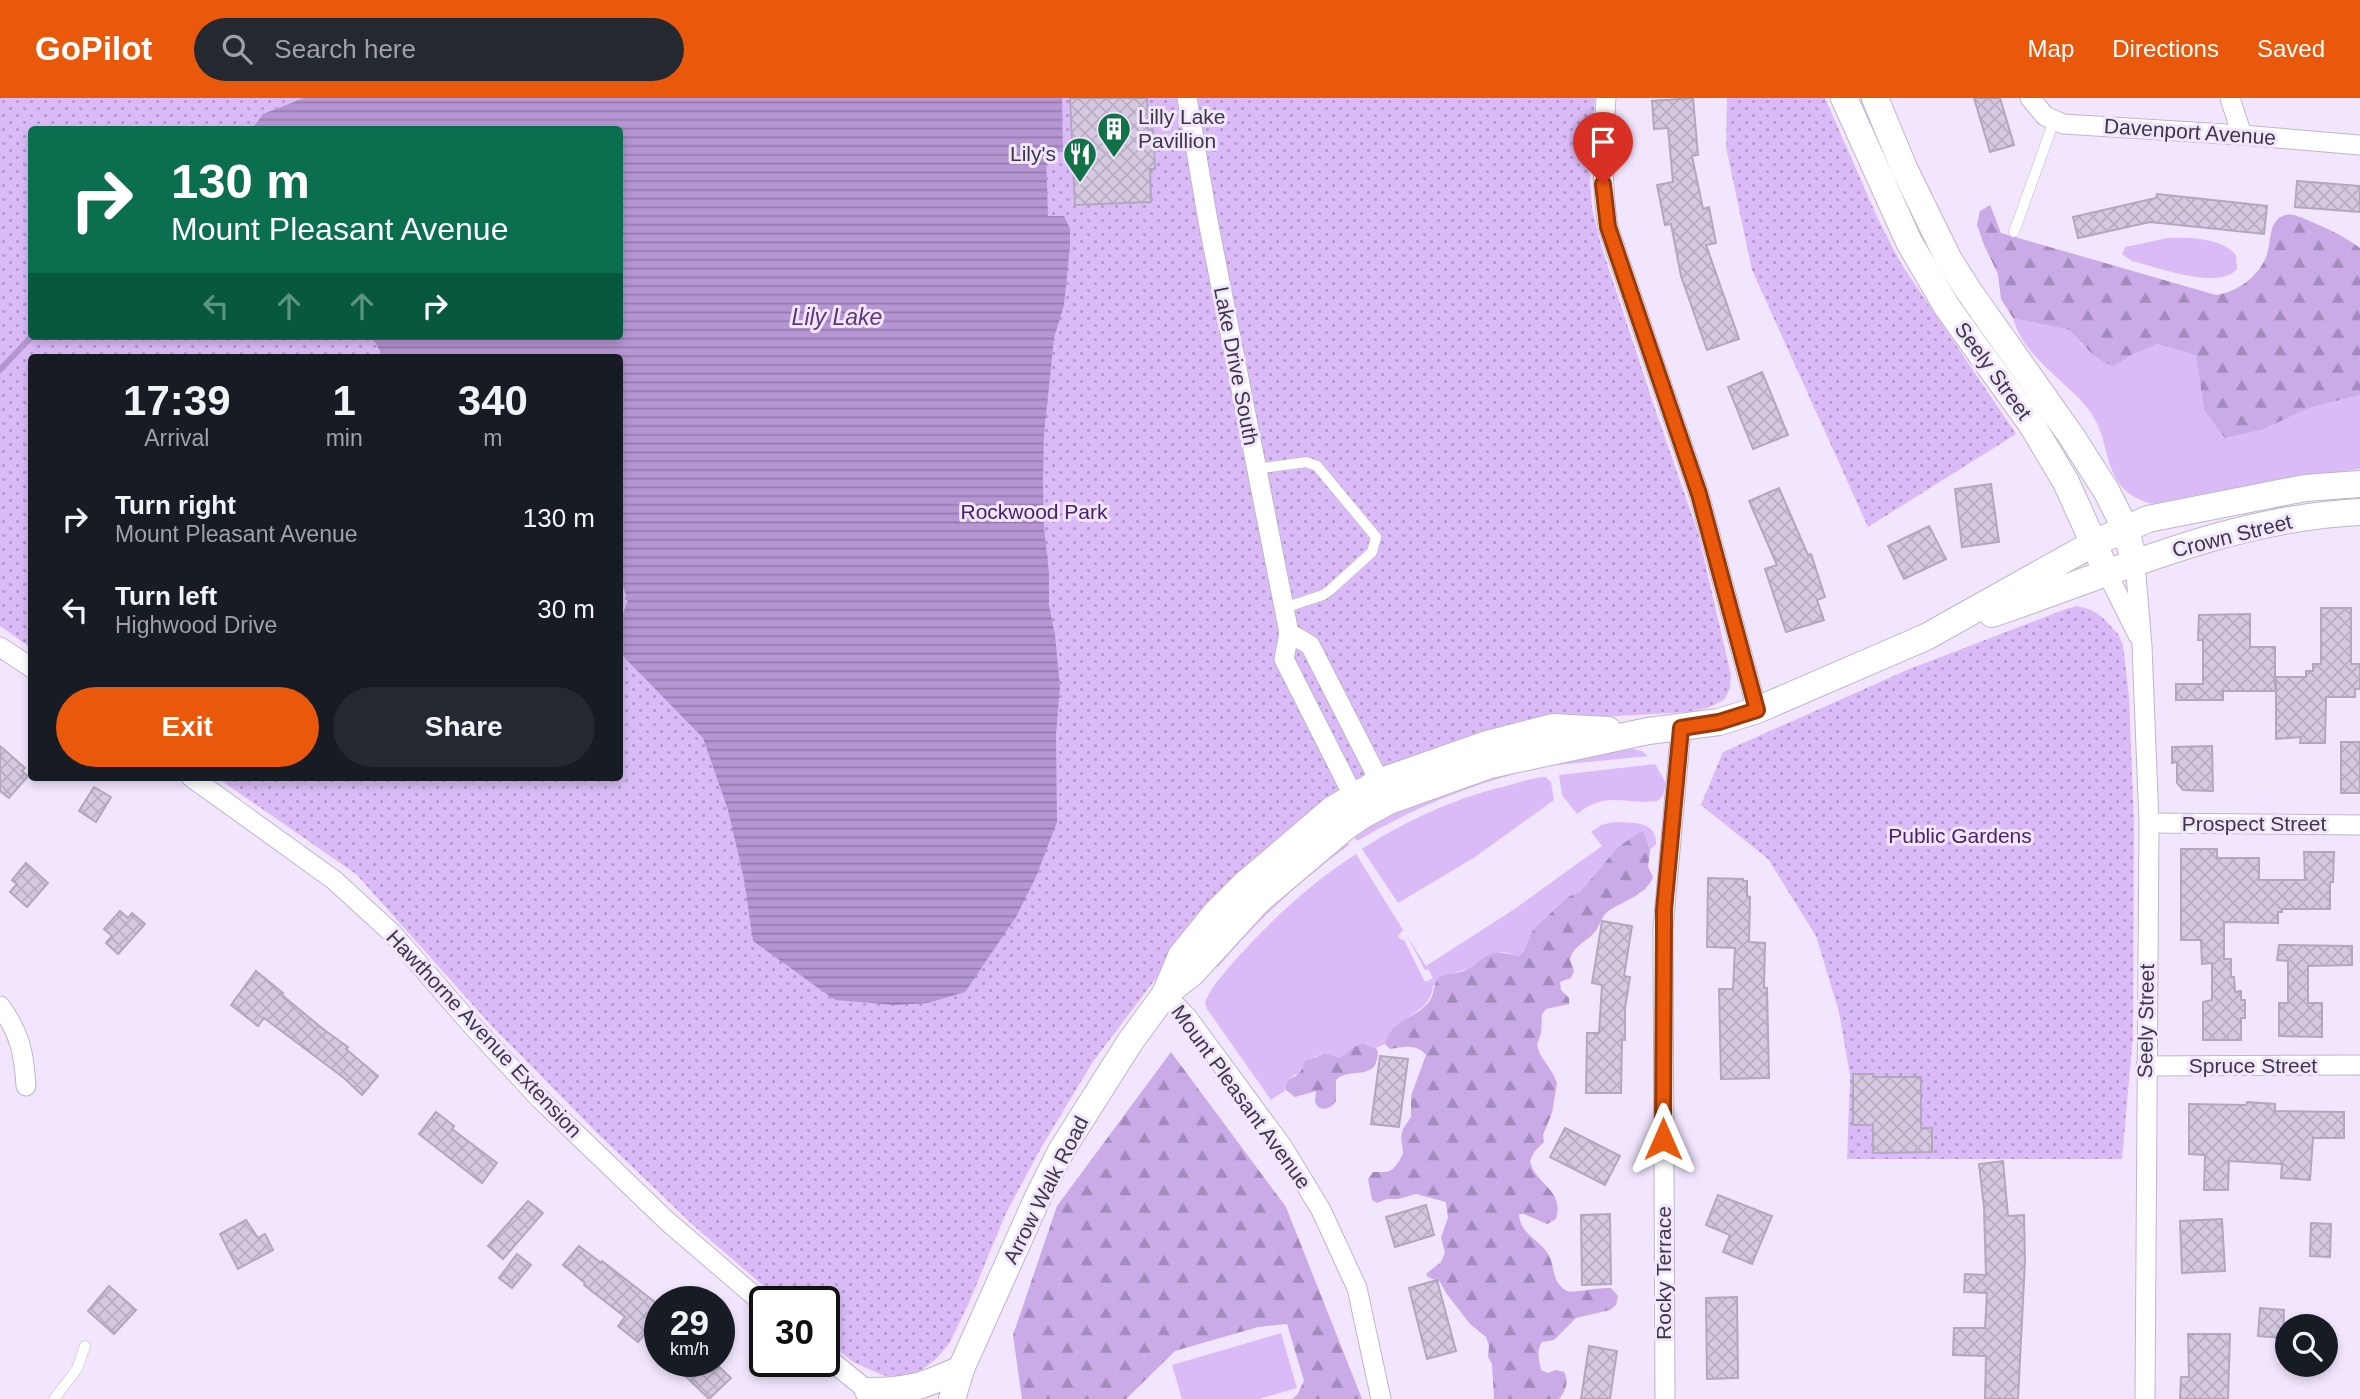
<!DOCTYPE html>
<style>
body{margin:0;font-family:Helvetica,sans-serif;background:#242831;color:#f1f3f6;height:100vh;display:flex;flex-direction:column;font-size:26px;white-space:nowrap}
*{box-sizing:border-box;margin:0}
p{font-size:23px;color:#9ea1a6}
.icon{flex:none;width:38px;height:38px;fill:none;stroke:currentColor;stroke-width:2;stroke-linecap:round;stroke-linejoin:round}
.map{position:relative;flex:1;overflow:hidden}
.panel{position:absolute;left:28px;top:256px;width:595px;height:427px;display:flex;flex-direction:column;background:#171b24;border-radius:7px;box-shadow:0 4px 10px #0003}
.panel>*{flex:none}
.hud{position:absolute;left:28px;top:28px;width:595px;height:214px;border-radius:7px;box-shadow:0 4px 10px #0003;background:#0b6e4f;color:#fff;overflow:hidden}
.controls{position:absolute;left:2275px;top:1216px;display:grid;gap:14px}
.controls a{display:grid;place-items:center;width:63px;height:63px;border-radius:50%;background:#171b24;box-shadow:0 4px 10px #0003;font-size:35px}
.speed{position:absolute;left:644px;top:1188px;display:flex;gap:14px;font-size:35px;font-weight:700;text-align:center}
.speed>*{display:grid;place-content:center;width:91px;height:91px;border-radius:50%;background:#171b24;box-shadow:0 4px 10px #0003;line-height:1}
.speed small{font-size:18px;font-weight:400}
.speed .limit{border:4px solid #111;border-radius:10px;background:#fff;color:#111}
.pin{position:absolute;display:grid;place-items:center;width:60px;height:60px;color:#fff;margin:-72px -30px;border-radius:50% 50% 50% 0;rotate:-45deg;box-shadow:0 0 7px #0007}
.pin .icon{rotate:45deg}
.me{position:absolute;width:77px;margin:-38px;rotate:0deg;stroke-linejoin:round;filter:drop-shadow(0 0 5px #0008)}
.turn{display:flex;align-items:center;gap:24px;height:147px;padding:0 28px;font-size:32px}
.turn .icon{width:91px;height:91px;stroke-width:2.5}
.turn b{display:block;font-size:49px;line-height:60px}
.lanes{display:flex;align-items:center;height:66px;padding:0 28px;background:#0003;justify-content:center;gap:35px;direction:ltr}
.lanes .off{opacity:.35}
.eta{display:flex;justify-content:space-evenly;align-items:center;height:119px;text-align:center}
.eta b{font-size:42px;font-weight:700;line-height:49px}
.primary-button{display:flex;gap:14px;margin-top:auto;padding:14px 28px}
.primary-button a{flex:1;height:80px;border-radius:42px;background:#ea580c;color:#fff;font-size:28px;font-weight:700;line-height:80px;text-align:center}
.primary-button a+a{background:#242831;color:#f1f3f6}
ul{padding:0;list-style:none}
li{display:flex;align-items:center;gap:21px;height:91px;padding:0 28px}
li div{flex:1}
li b{display:block;font-size:26px}
li em{font-style:normal}
header{display:flex;align-items:center;gap:42px;box-sizing:border-box;height:98px;padding:0 35px;background:#ea580c;color:#fff}
header strong{font-size:33px}
nav{display:flex;gap:38px;margin-inline-start:auto;font-size:24px}
.search{width:490px;height:63px;background:#242831;display:flex;align-items:center;gap:18px;box-sizing:border-box;padding:0 24px;border-radius:38px;color:#9ea1a6;font-size:26px}
.map>svg:first-child{display:block}
</style>
<header>
<strong>GoPilot</strong>
<div class="search"><svg class="icon" aria-label="search" viewBox="0 0 24 24"><circle cx="10" cy="10" r="6"/><path d="M15 15l6 6"/></svg>Search here</div>
<nav><a>Map</a><a>Directions</a><a>Saved</a></nav>
</header>
<div class="map">
<svg width="2360" height="1301" viewBox="0 0 2360 1301">
<defs>
<pattern id="forest-firs" width="22" height="20" patternUnits="userSpaceOnUse" patternTransform="scale(1.75)"><rect width="22" height="20" fill="#caaae7"/><path d="M5 1l3.5 6h-7zM16 11l3.5 6h-7z" fill="#a58bbd"/></pattern>
<pattern id="park-dots" width="8" height="8" patternUnits="userSpaceOnUse" patternTransform="scale(1.75)"><rect width="8" height="8" fill="#dbbbf7"/><path d="M2 2h.1M6 6h.1" fill="none" stroke="#b399ca" stroke-width="1.8" stroke-linecap="round"/></pattern>
<pattern id="water-rules" width="6" height="5" patternUnits="userSpaceOnUse" patternTransform="scale(1.75)"><rect width="6" height="5" fill="#b596d2"/><path d="M0 2.5h6" fill="none" stroke="#947bac"/></pattern>
<pattern id="building-cross-hatch" width="8" height="8" patternUnits="userSpaceOnUse" patternTransform="scale(1.75)"><rect width="8" height="8" fill="#d5c9e1"/><path d="M0 0l8 8M0 8l8-8" fill="none" stroke="#b8adc2"/></pattern>
</defs>
<rect width="100%" height="100%" fill="#f2e6ff"/>
<!-- green -->
<g fill="#dbbbf7">
<path d="M2168,140C2189,139 2222,140 2236,157L2237,171C2219,193 2157,169 2132,163L2122,156L2125,149Z"/>
<path d="M2013,220L2071,232L2081,246L2113,269L2130,258L2157,246L2196,257L2204,312L2264,331L2309,310L2360,297V371L2283,381L2152,406C2098,391 2115,347 2089,312C2065,281 2024,260 2013,220Z"/>
<polygon points="1633,651 1642,653 1648,658 1558,667 1557,658"/>
<path d="M1547,660L1548,668C1480,682 1417,708 1357,743L1352,736L1381,718Z"/>
<path d="M1655,666L1666,685L1663,698L1657,703C1625,707 1606,692 1577,716L1562,697L1559,677Z"/>
<path d="M1546,679L1551,684L1554,702L1475,759L1398,805L1362,751C1408,721 1460,698 1514,686C1524,683 1535,679 1546,679Z"/>
<path d="M1613,724C1631,725 1657,722 1656,746L1650,752L1644,734L1641,733L1617,750L1581,793L1568,799L1539,826L1528,844L1524,853L1519,858L1504,854L1485,858L1468,871L1456,874L1433,888C1430,918 1393,918 1385,946L1376,950C1358,942 1354,953 1340,960C1316,955 1310,956 1298,976L1294,977L1287,984L1286,992L1271,1002L1207,911L1205,905C1209,891 1220,881 1229,869C1267,826 1308,787 1356,756L1403,832L1398,838L1400,841L1404,842L1425,884L1433,880L1428,871L1425,872L1407,838L1426,868L1513,812L1602,748L1591,734L1601,727Z"/>
<path d="M1344,741L1349,747C1301,782 1257,822 1219,868L1213,870L1216,858Z"/>
<polygon points="1281,1235 1297,1290 1259,1301 1182,1301 1172,1267"/>
</g>
<!-- forest -->
<g fill="url(#forest-firs)">
<path d="M1990,107L2001,135L2216,197C2237,194 2258,179 2266,159C2272,146 2267,121 2286,117C2294,115 2304,121 2312,124C2329,131 2345,139 2360,150V297L2309,310L2264,331L2225,340L2204,312L2196,257L2157,246L2130,258L2113,269C2095,260 2083,248 2070,232L2013,220L2001,201L1998,176L1984,147L1977,127L1980,113Z"/>
<path d="M1641,733L1644,734L1650,752L1648,769L1653,779C1646,798 1621,803 1606,815C1601,820 1599,829 1595,834C1586,844 1572,849 1570,862L1574,873L1571,880L1560,884L1561,892L1569,900V906L1546,911L1542,916L1541,935L1537,947L1540,956L1553,976L1557,985L1552,1015L1543,1037L1544,1044L1534,1054L1530,1063C1535,1087 1565,1091 1556,1121L1547,1126L1524,1116H1519C1520,1138 1543,1142 1550,1160C1555,1171 1552,1185 1567,1193C1573,1195 1601,1189 1611,1190L1618,1198L1616,1207L1610,1212L1576,1220L1554,1242L1542,1244C1536,1253 1539,1262 1541,1272L1548,1275L1556,1272L1564,1274C1569,1284 1566,1292 1559,1301H1494L1492,1266L1488,1259L1489,1248L1486,1239L1470,1226L1446,1195L1440,1184L1428,1179L1426,1176L1441,1164L1445,1155L1441,1139L1448,1120L1446,1104L1416,1096L1398,1101H1387L1377,1105L1372,1102L1368,1081L1373,1074H1387L1393,1071L1400,1062L1403,1055L1401,1039L1403,1031L1411,1019V998L1426,957C1416,945 1404,949 1390,951L1385,946C1392,921 1412,923 1428,905C1434,899 1433,888 1438,880C1447,875 1457,876 1466,872C1471,870 1475,865 1480,862C1493,852 1504,855 1519,858L1524,853L1532,834L1539,826L1568,799L1581,793L1617,750Z"/>
<path d="M1362,946L1376,950L1378,954C1376,985 1351,968 1336,982V1003C1331,1010 1325,1013 1318,1009L1315,1004L1316,993L1295,999L1286,992C1287,978 1290,983 1298,976C1302,973 1303,966 1306,962L1326,956L1340,960L1356,948Z"/>
<polygon points="1171,954 1286,1109 1362,1301 1292,1301 1297,1297 1304,1283 1287,1226 1258,1229 1175,1253 1126,1301 1022,1301 1013,1237 1057,1108"/>
</g>
<!-- park -->
<g fill="url(#park-dots)" fill-rule="evenodd">
<path d="M0,0H1595L1589,70L1592,110L1601,147L1653,305L1698,435L1731,577L1730,590L1724,602L1707,610L1687,614L1583,620L1542,626L1191,834L1092,965L1041,1050L1006,1115L968,1207L949,1246L936,1261L923,1271L911,1276L895,1279L882,1277L853,1264L824,1240V1204H782L694,1128L599,1037L489,925L356,776L216,679H620V259H32L31,550L0,528ZM32,32H620V238H32Z"/>
<polygon points="1727,0 1825,0 1878,121 1900,164 2016,336 1868,429 1752,172 1726,49"/>
<polygon points="2078,508 2091,512 2102,519 2118,536 2123,547 2129,598 2134,727 2133,938 2122,1061 1847,1061 1850,978 1839,914 1816,838 1768,761 1701,707 1723,654 1907,572 2066,511"/>
</g>
<!-- water -->
<polygon fill="url(#water-rules)" points="304,0 1062,0 1063,54 1046,56 1048,118 1064,118 1070,131 1070,148 1064,207 1054,240 1044,336 1043,384 1044,430 1049,475 1049,507 1055,537 1060,588 1056,637 1057,724 1036,779 1016,819 965,894 928,905 895,907 835,902 753,843 744,781 728,712 703,640 620,555 620,524 628,502 620,481 620,259 383,259 375,244 369,238 620,238 620,32 252,31 263,16"/>
<g fill="none" stroke-linecap="round" stroke-linejoin="round">
<!-- stream -->
<polyline stroke="#b596d2" stroke-width="6" points="0,272 32,238"/>
</g>
<!-- building -->
<g fill="url(#building-cross-hatch)" stroke="#b3a7bf" stroke-width="2">
<polygon points="1070,0 1147,0 1148,32 1153,32 1154,51 1155,71 1150,71 1151,104 1075,107"/>
<polygon points="1693,0 1698,57 1692,58 1703,111 1709,109 1716,145 1706,147 1739,241 1707,252 1681,178 1671,126 1665,127 1657,87 1673,84 1668,30 1654,31 1652,3"/>
<polygon points="1974,0 2000,0 2014,47 1990,54"/>
<polygon points="2297,83 2360,88 2360,114 2295,109"/>
<polygon points="2157,96 2267,108 2264,136 2150,124 2078,140 2073,119 2156,100"/>
<polygon points="1762,274 1788,337 1753,351 1728,289"/>
<polygon points="1991,386 1999,444 1962,449 1955,391"/>
<polygon points="1779,390 1808,457 1811,456 1825,499 1817,502 1824,522 1786,534 1765,471 1777,467 1749,403"/>
<polygon points="1929,428 1946,461 1904,481 1888,448"/>
<polygon points="2321,510 2351,510 2351,566 2360,566 2360,591 2355,591 2355,599 2326,599 2325,645 2300,645 2301,639 2276,641 2276,579 2306,579 2306,573 2313,573 2313,566 2321,566"/>
<polygon points="2250,516 2250,549 2275,549 2275,593 2223,593 2223,602 2176,602 2176,586 2203,586 2203,542 2198,542 2199,517"/>
<rect x="2341" y="644" width="19" height="51"/>
<polygon points="0,648 25,670 22,673 28,678 9,700 0,693"/>
<polygon points="2212,648 2213,693 2183,692 2177,685 2177,664 2172,665 2172,649"/>
<polygon points="94,689 111,699 96,724 79,713"/>
<polygon points="2181,751 2217,751 2217,760 2259,760 2259,782 2305,782 2304,754 2334,754 2333,784 2330,784 2330,811 2282,811 2282,814 2278,814 2278,825 2224,824 2224,861 2231,861 2231,879 2234,879 2235,894 2241,893 2241,902 2245,902 2245,920 2241,920 2241,942 2203,942 2203,904 2212,902 2212,865 2202,866 2201,842 2181,842"/>
<polygon points="26,765 48,785 27,809 10,794 17,786 12,782"/>
<polygon points="1708,780 1743,781 1743,783 1747,783 1747,798 1750,799 1749,844 1765,845 1764,890 1767,890 1769,980 1721,981 1719,891 1733,891 1735,850 1707,849"/>
<polygon points="120,813 128,820 132,815 145,826 118,856 106,845 112,838 104,831"/>
<polygon points="1602,823 1632,828 1624,878 1630,879 1625,910 1625,942 1622,942 1621,995 1586,995 1587,935 1599,935 1602,887 1592,885"/>
<polygon points="2279,847 2352,848 2352,867 2308,868 2308,905 2322,905 2322,939 2279,938 2279,905 2288,905 2288,863 2277,862"/>
<polygon points="256,873 283,895 282,897 323,931 348,949 346,951 378,978 362,997 344,980 264,920 258,928 231,907"/>
<polygon points="1380,958 1408,961 1399,1029 1371,1026"/>
<polygon points="1853,976 1873,976 1873,979 1921,979 1921,1030 1932,1030 1932,1054 1873,1055 1873,1027 1853,1027"/>
<polygon points="2247,1004 2275,1006 2275,1013 2344,1014 2344,1040 2313,1040 2310,1082 2281,1080 2282,1066 2229,1063 2228,1092 2204,1092 2205,1057 2189,1056 2189,1006 2246,1007"/>
<polygon points="436,1014 454,1028 452,1031 497,1065 482,1085 419,1036"/>
<polygon points="1565,1030 1620,1058 1605,1087 1550,1059"/>
<polygon points="2003,1063 2008,1118 2024,1117 2025,1163 2018,1301 1985,1301 1986,1258 1953,1257 1954,1230 1985,1230 1987,1195 1964,1194 1965,1176 1986,1177 1984,1109 1979,1066"/>
<polygon points="1718,1097 1772,1118 1752,1166 1723,1154 1730,1137 1706,1127"/>
<polygon points="528,1103 543,1115 503,1161 488,1148"/>
<polygon points="1426,1107 1434,1137 1395,1149 1386,1119"/>
<polygon points="1610,1116 1611,1186 1582,1187 1581,1117"/>
<polygon points="2222,1121 2225,1173 2182,1175 2180,1123"/>
<polygon points="246,1122 258,1140 265,1136 273,1152 238,1171 220,1136"/>
<polygon points="2311,1125 2331,1126 2330,1159 2310,1158"/>
<polygon points="579,1148 601,1165 602,1163 660,1208 660,1218 638,1244 618,1228 625,1219 584,1187 585,1185 563,1167"/>
<polygon points="517,1156 531,1167 512,1190 499,1180"/>
<polygon points="1437,1182 1456,1253 1427,1261 1409,1190"/>
<polygon points="109,1188 136,1212 114,1236 88,1213"/>
<polygon points="1737,1199 1738,1280 1707,1281 1706,1200"/>
<polygon points="2260,1210 2284,1212 2283,1240 2258,1238"/>
<polygon points="2188,1236 2230,1236 2228,1301 2180,1301 2181,1279 2189,1279"/>
<polygon points="1589,1248 1617,1253 1610,1301 1581,1301"/>
<polygon points="671,1264 714,1264 731,1280 709,1301"/>
</g>
<g fill="none" stroke-linecap="round" stroke-linejoin="round">
<!-- lane casing -->
<g stroke="#c0b4cc" stroke-width="11">
<g id="lane">
<polyline points="2014,134 2054,23"/>
<polyline points="1256,371 1306,364 1317,368 1376,439 1372,454 1330,492 1323,497 1284,510"/>
<polyline points="54,1301 77,1271 85,1248"/>
</g>
</g>
<!-- street casing -->
<g stroke="#c0b4cc" stroke-width="21">
<g id="street">
<polyline points="1187,0 1208,123 1289,535"/>
<path d="M1606,0C1603,45 1601,85 1608,129L1699,396L1757,612"/>
<polyline points="2030,0 2045,18 2063,26 2242,37 2360,47"/>
<polyline points="2230,0 2242,37"/>
<polyline points="2135,465 2142,548 2149,725 2145,1301"/>
<polyline points="2107,475 2138,537"/>
<polyline points="0,549 32,570"/>
<polyline points="191,679 334,782 392,835 469,924 539,1000 667,1123 765,1207"/>
<polyline points="1360,711 1284,561 1289,535 1310,547 1386,696"/>
<polyline points="2149,725 2360,727"/>
<polyline points="1165,896 1187,919 1282,1048 1321,1112 1357,1190 1381,1301"/>
<path d="M0,908C20,935 24,955 26,988"/>
<polyline points="2146,968 2360,967"/>
<polyline points="824,1257 868,1293"/>
<polyline points="1665,1301 1663,831 1681,630"/>
</g>
</g>
<!-- secondary casing -->
<g stroke="#c0b4cc" stroke-width="28">
<g id="secondary">
<polyline points="1844,0 1909,144 1947,209 2032,327 2066,384 2107,475"/>
<polyline points="1875,0 1904,70 1948,160 1968,192 2072,339 2107,394 2125,430 2135,465"/>
<path d="M1992,516C2113,475 2231,420 2360,414"/>
<polyline points="1165,896 1192,875 1258,803 1344,730 1363,717 1389,703 1490,667 1648,633 1719,624 1757,612 1926,539 2094,445 2148,421 2305,390 2360,386"/>
<path d="M868,1293C910,1293 923,1288 961,1271"/>
<polyline points="952,1301 961,1271 1038,1099 1061,1053 1130,944 1165,896 1181,858 1215,816 1245,786 1333,711 1379,684 1487,646 1553,629 1608,632"/>
</g>
</g>
<!-- lane -->
<use href="#lane" stroke="#fff" stroke-width="10"/>
<!-- street -->
<use href="#street" stroke="#fff" stroke-width="19"/>
<!-- secondary -->
<use href="#secondary" stroke="#fff" stroke-width="26"/>
</g>
<g fill="none" stroke-linecap="round" stroke-linejoin="round">
<!-- route casing -->
<g stroke="#983908" stroke-width="18">
<polyline id="route" points="1603,86 1608,129 1699,396 1757,612 1719,624 1681,630 1664,812 1663,1041"/>
</g>
<!-- route -->
<use href="#route" stroke="#ea580c" stroke-width="12"/>
</g>
<!-- icons -->
<defs>
<g id="building-pin" transform="scale(1.75)"><path d="M0 17L-7.5 6A9.5 9.5 0 1 1 7.5 6Z" fill="#117147" stroke="#f2e6ff"/><path d="M-4-6H4V6H1V3H-1V6H-4ZM-2.5-4.3h1.7v1.8h-1.7ZM.8-4.3h1.7v1.8H.8ZM-2.5-1h1.7V.8h-1.7ZM.8-1h1.7V.8H.8Z" fill="#fff"/></g>
<g id="restaurant-pin" transform="scale(1.75)"><path d="M0 17L-7.5 6A9.5 9.5 0 1 1 7.5 6Z" fill="#117147" stroke="#f2e6ff"/><path d="M-5-6h1v4h1v-4h1v4h1v-4h1v5L-1.5 .5V6h-2V.5L-5-1ZM5-6V6H3V1.5H1.5Q1.5-4 5-6Z" fill="#fff"/></g>
</defs>
<g fill-rule="evenodd">
<use href="#building-pin" x="1114" y="31"/>
<use href="#restaurant-pin" x="1080" y="56"/>
</g>
<g text-anchor="middle" stroke-width="6" stroke-linejoin="round" paint-order="stroke">
<!-- poi labels -->
<g font-size="21" fill="#3d3842" stroke="#f2e6ff" text-anchor="start">
<text x="1138" y="26">Lilly Lake<tspan x="1138" dy="24">Pavillion</tspan></text>
<text x="1056" y="63" text-anchor="end">Lily's</text>
</g>
<!-- street labels -->
<g font-size="21" fill="#3d3842" stroke="#f2e6ff">
<text transform="translate(2190 34) rotate(4)" y="7">Davenport Avenue</text>
<text transform="translate(1236 268) rotate(79)" y="7">Lake Drive South</text>
<text transform="translate(1993 273) rotate(54)" y="7">Seely Street</text>
<text transform="translate(2232 438) rotate(-14)" y="7">Crown Street</text>
<text x="2254" y="733">Prospect Street</text>
<text transform="translate(2146 923) rotate(-89)" y="7">Seely Street</text>
<text transform="translate(484 936) rotate(47)" y="7">Hawthorne Avenue Extension</text>
<text x="2253" y="975">Spruce Street</text>
<text transform="translate(1241 999) rotate(54)" y="7">Mount Pleasant Avenue</text>
<text transform="translate(1046 1092) rotate(-63)" y="7">Arrow Walk Road</text>
<text transform="translate(1664 1175) rotate(-90)" y="7">Rocky Terrace</text>
</g>
<!-- park labels -->
<g font-size="21" fill="#4b2169" stroke="#f2e6ff">
<text x="1034" y="421">Rockwood Park</text>
<text x="1960" y="745">Public Gardens</text>
</g>
<!-- water labels -->
<g font-size="23" font-style="italic" fill="#5e357e" stroke="#f2e6ff">
<text x="837" y="227">Lily Lake</text>
</g>
</g>
</svg>
<div class="controls">
<a><svg class="icon" aria-label="search" viewBox="0 0 24 24"><circle cx="10" cy="10" r="6"/><path d="M15 15l6 6"/></svg></a>
</div>
<div class="speed"><div>29<small>km/h</small></div><div class="limit">30</div></div>
<div class="pin" style="left:1603px;top:86px;background:#d93025"><svg class="icon" aria-label="arrive" viewBox="0 0 24 24"><path d="M6 21V4h12l-3 4 3 4H6"/></svg></div>
<svg class="me" style="left:1663px;top:1041px" viewBox="-20 -20 40 40"><path d="M0-17L14 15 0 8-14 15z" fill="#ea580c" stroke="#fff" stroke-width="4"/></svg>
<div class="hud">
<div class="turn"><svg class="icon" aria-label="right" viewBox="0 0 24 24"><path d="M7 20v-9h11M14 6l5 5-5 5"/></svg><div><b>130 m</b>Mount Pleasant Avenue</div></div>
<div class="lanes"><svg class="icon off" aria-label="left" viewBox="0 0 24 24"><path d="M17 20v-9H6M10 6l-5 5 5 5"/></svg><svg class="icon off" aria-label="ahead" viewBox="0 0 24 24"><path d="M12 20V5M6 11l6-6 6 6"/></svg><svg class="icon off" aria-label="ahead" viewBox="0 0 24 24"><path d="M12 20V5M6 11l6-6 6 6"/></svg><svg class="icon" aria-label="right" viewBox="0 0 24 24"><path d="M7 20v-9h11M14 6l5 5-5 5"/></svg></div>
</div>
<section class="panel">
<div class="eta">
<div><b>17:39</b><p>Arrival</p></div>
<div><b>1</b><p>min</p></div>
<div><b>340</b><p>m</p></div>
</div>
<ul>
<li><svg class="icon" aria-label="right" viewBox="0 0 24 24"><path d="M7 20v-9h11M14 6l5 5-5 5"/></svg><div><b>Turn right</b><p>Mount Pleasant Avenue</p></div><em>130 m</em></li>
<li><svg class="icon" aria-label="left" viewBox="0 0 24 24"><path d="M17 20v-9H6M10 6l-5 5 5 5"/></svg><div><b>Turn left</b><p>Highwood Drive</p></div><em>30 m</em></li>
</ul>
<div class="primary-button"><a>Exit</a><a>Share</a></div>
</section>
</div>
